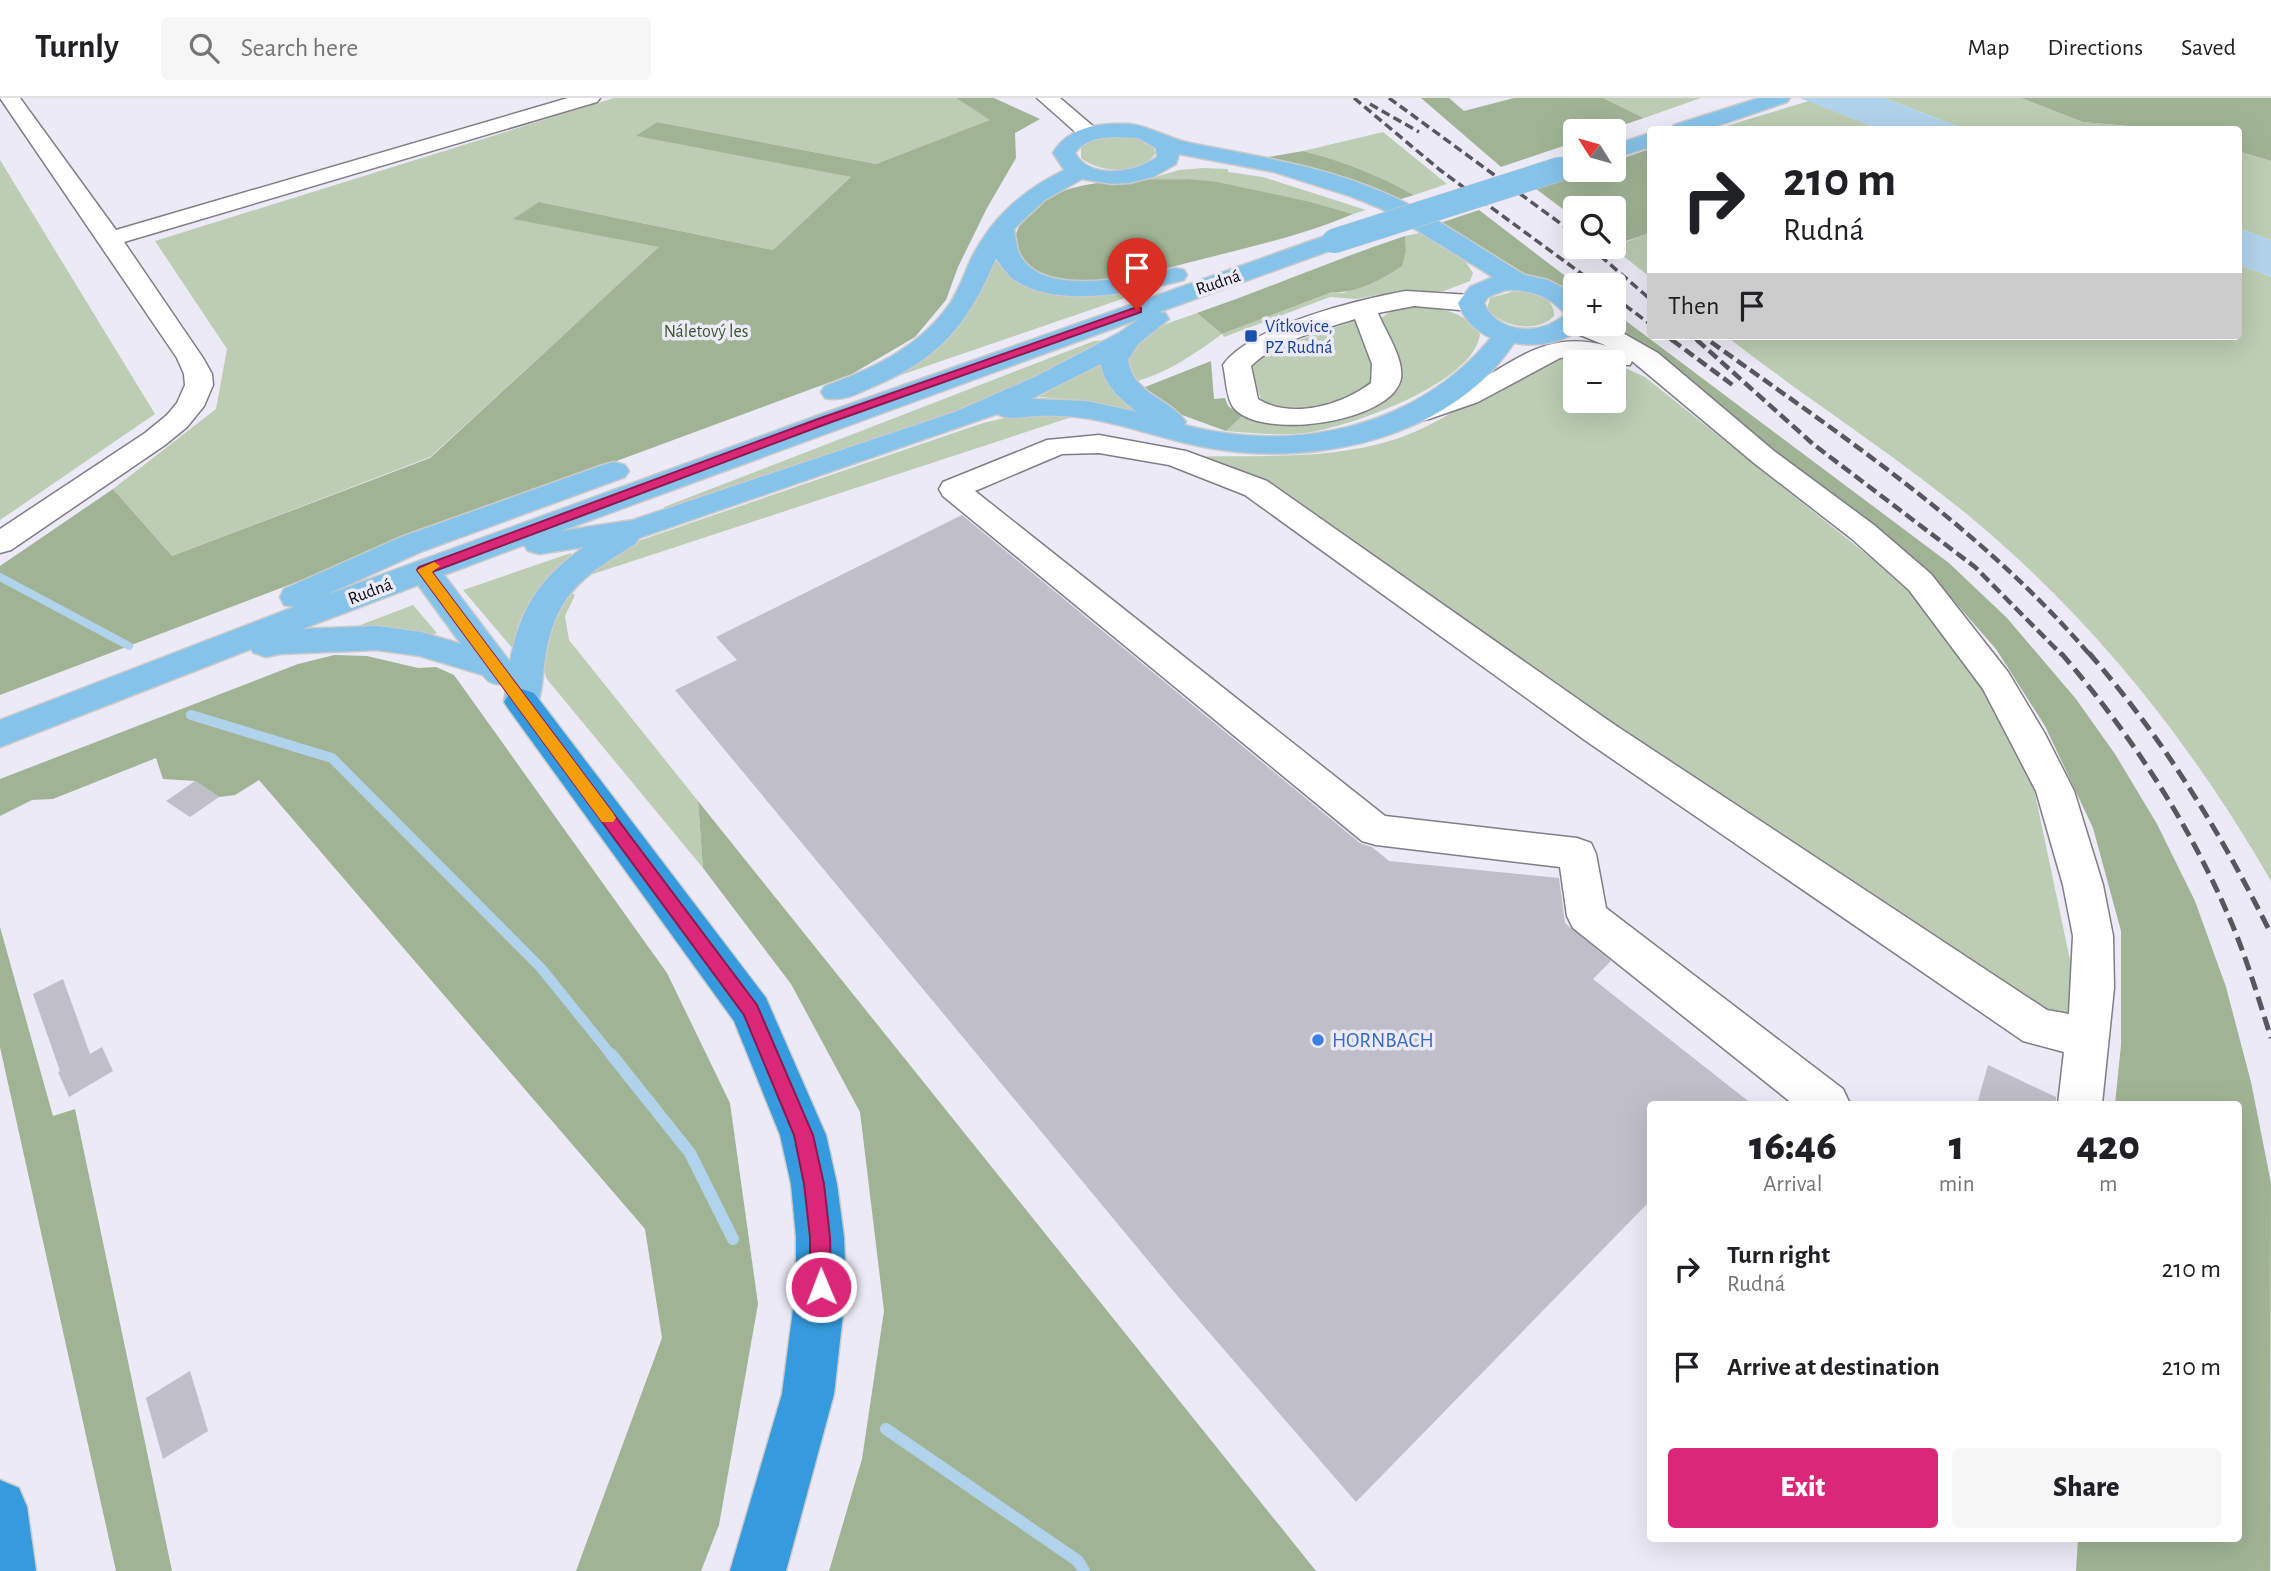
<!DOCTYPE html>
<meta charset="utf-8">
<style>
body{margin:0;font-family:"Alegreya Sans",sans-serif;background:#f6f6f6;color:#202124;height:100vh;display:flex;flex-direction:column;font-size:26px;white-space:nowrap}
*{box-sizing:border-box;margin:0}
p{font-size:23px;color:#757577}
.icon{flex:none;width:38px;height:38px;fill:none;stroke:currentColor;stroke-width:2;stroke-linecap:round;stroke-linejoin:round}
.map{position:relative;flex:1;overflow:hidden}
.sheet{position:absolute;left:1647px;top:1003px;width:595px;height:441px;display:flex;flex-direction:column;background:#fff;border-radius:7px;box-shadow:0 7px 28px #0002}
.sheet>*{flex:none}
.banner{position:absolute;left:1647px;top:28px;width:595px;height:214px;border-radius:7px;box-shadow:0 7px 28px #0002;background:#fff;color:#202124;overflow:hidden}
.needle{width:46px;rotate:307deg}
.fabs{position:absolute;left:1563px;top:21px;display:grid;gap:14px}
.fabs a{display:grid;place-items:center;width:63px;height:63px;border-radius:7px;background:#fff;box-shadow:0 7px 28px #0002;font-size:35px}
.pin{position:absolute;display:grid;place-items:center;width:60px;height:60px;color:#fff;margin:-72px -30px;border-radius:50% 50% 50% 0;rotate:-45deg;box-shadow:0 0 7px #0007}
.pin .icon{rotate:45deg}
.me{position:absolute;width:77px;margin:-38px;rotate:359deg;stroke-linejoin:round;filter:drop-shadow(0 0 5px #0008)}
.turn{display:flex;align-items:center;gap:24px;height:147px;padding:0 21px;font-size:32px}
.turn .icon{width:91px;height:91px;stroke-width:2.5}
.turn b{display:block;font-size:49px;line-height:60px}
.then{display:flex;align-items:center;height:66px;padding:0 21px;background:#0003;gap:14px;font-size:26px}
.eta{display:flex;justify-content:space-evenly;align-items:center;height:119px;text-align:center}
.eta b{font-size:42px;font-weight:800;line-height:49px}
.primary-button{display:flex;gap:14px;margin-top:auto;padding:14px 21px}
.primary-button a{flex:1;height:80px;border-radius:7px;background:#db2777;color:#fff;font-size:28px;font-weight:800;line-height:80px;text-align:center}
.primary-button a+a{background:#f6f6f6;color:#202124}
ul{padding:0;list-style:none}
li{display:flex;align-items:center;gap:21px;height:98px;padding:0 21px}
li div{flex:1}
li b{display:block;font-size:26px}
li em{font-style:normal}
header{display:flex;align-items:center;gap:42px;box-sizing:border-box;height:98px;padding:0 35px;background:#fff;border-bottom:2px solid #e0e0e0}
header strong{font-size:33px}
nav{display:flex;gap:38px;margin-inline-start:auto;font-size:24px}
.search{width:490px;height:63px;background:#f6f6f6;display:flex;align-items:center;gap:18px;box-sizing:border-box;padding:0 24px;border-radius:7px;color:#757577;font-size:26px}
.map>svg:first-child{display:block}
</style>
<header>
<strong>Turnly</strong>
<div class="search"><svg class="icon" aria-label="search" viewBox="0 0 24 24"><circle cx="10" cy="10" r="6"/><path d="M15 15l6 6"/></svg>Search here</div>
<nav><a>Map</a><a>Directions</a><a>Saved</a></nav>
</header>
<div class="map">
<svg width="2271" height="1473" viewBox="0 0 2271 1473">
<rect width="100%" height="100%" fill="#eceaf6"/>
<!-- green -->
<g fill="#bccdb3" fill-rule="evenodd">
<polygon points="614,0 956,0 991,22 876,66 657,24 637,38 852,79 773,152 539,104 660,149 430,359 172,458 113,391 216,311 227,251 155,143"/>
<polygon points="1603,0 1701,0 1644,20"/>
<polygon points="1884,0 2021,0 2083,24 2163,31 1965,31"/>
<polygon points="1809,3 1879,31 1713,32"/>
<path d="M1383,34L1447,86L1414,97C1378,77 1343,63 1303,53Z"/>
<path d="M1108,38H1132L1150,46L1154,51L1155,56C1140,78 1099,75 1081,60V49L1087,44Z"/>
<polygon points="2238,53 2271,63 2271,142 2238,130"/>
<polygon points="0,62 155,316 0,422"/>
<polygon points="1203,70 1228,71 1228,74 1263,79 1366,112 1353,116 1311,104 1188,81 1142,83 1179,72"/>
<path d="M1420,135L1465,163L1473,175L1470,183L1444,193L1382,196L1356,201L1330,199L1224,239L1222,236C1195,256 1167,275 1134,284L1124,270C1133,232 1165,227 1197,215L1222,236L1332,194L1344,195L1406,153L1405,138Z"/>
<polygon points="1650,135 1650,179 1612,149"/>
<path d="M993,160L1008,176L1154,190L892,280C910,265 933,253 949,236C971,214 984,188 993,160Z"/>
<path d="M2238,166L2271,179V783C2199,658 2112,545 2005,449C1919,371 1818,310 1726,238H2238Z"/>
<path d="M1515,193C1531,194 1555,198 1554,218C1538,236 1501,229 1487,211L1490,200Z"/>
<path d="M1410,209C1438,209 1464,212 1480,236C1475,285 1349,329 1306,335C1278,338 1253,335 1226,333L1242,318C1258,323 1273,327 1290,328C1314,329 1393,311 1400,287L1380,221L1391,213Z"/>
<polygon points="1354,223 1361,229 1376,280 1374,286 1353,298 1295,313 1287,313 1262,304 1252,276 1252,263 1273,251"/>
<polygon points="1107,242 1055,274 935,324 664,414 664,409 1094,243"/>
<path d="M1570,257L1606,261L1645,279L1905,487L1930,516L1977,582L2008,634L2034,691L2086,938L1256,390L1176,359C1248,356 1322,364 1393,342C1446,325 1489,287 1539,265C1549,261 1560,260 1570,257ZM1575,264H1614V303H1575Z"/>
<polygon points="1104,263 1141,315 1077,302 1039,299"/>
<polygon points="1026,315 1078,317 584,479 635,444 983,325"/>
<path d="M571,455L572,460C540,484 518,511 513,551L463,492Z"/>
<polygon points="567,492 575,497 565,518 569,542 698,703 703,770 546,580 542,549"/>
<polygon points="413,507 437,535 425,539 396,529 350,531"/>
</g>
<!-- forest -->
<g fill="#a0b495">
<polygon points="956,0 994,0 1040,21 1015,35 1016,60 987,110 958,169 946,202 915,239 852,276 557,385 0,597 0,468 113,391 172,458 430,360 659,149 513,121 539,104 773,152 851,79 636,38 657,24 876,66 990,22"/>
<polygon points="1421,0 1449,0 1464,13 1514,0 1603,0 1644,20 1605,33 1575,33 1575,44 1501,69"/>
<polygon points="2021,0 2271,0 2271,63 2238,53 2238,32 2163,31 2083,24"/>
<polygon points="1650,51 1650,135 1614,147 1614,110 1575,110 1575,120 1532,88 1585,72 1614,72 1614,63"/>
<path d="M1303,53C1343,63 1378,77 1414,97L1398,102L1262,60Z"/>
<path d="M1188,81L1217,84L1311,104L1353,116C1301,138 1249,149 1195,163C1151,174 1109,189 1064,183C1047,181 1027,172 1019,157C1013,147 1014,137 1020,127C1049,75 1138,83 1188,81Z"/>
<polygon points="1479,112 1577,187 1575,200 1518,177 1437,126"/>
<path d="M1405,138L1406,153L1402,168C1382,181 1356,196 1332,194L1222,236L1197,215C1267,191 1335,161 1405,138Z"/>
<polygon points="1614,214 1949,465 2007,520 2076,601 2115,656 2157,726 2195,803 2226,889 2251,984 2271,1085 2270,1473 2076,1473 2078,1440 2238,1440 2238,1006 2115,1006 2121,947 2121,833 2093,730 2045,628 1996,551 1931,477 1612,226"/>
<polygon points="1211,263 1214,301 1225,300 1228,308 1242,318 1226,333 1160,309 1140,291"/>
<polygon points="334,557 367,558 418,570 436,569 454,577 667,875 730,1005 758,1206 719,1427 701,1473 576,1473 662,1240 645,1131 259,682 235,697 219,699 195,683 163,681 156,660 53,701 32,702 0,718 0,681 298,566"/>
<polygon points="698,703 1316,1473 829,1473 862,1361 884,1213 860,1014 791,886 703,770"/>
<polygon points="0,829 53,1018 75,1011 172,1473 116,1473 0,949"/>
</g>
<!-- water -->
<g fill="#b0d2ea">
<polygon points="1800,0 1884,0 1965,31 1879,31"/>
<polygon points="2238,130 2271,142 2271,179 2238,166"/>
</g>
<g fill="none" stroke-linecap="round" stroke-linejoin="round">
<!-- stream-far2 -->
<polyline stroke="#b0d2ea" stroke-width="8" points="0,479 129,548"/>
<!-- stream-far1 -->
<polyline stroke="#b0d2ea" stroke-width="10" points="191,617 332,660 541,870 612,958"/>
<!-- stream -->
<g stroke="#b0d2ea" stroke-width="12">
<polyline points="611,956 690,1055 733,1141"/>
<polyline points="886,1331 1078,1463 1084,1473"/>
</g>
</g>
<!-- building -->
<g fill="#c0bec9">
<polygon points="962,417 1360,745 1372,749 1389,763 1559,780 1565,825 1611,863 1593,881 1752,1006 1650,1006 1650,1103 1356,1404 1175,1195 675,592 737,562 716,539"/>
<polygon points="195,683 219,699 190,719 166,703"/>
<polygon points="63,881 90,956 102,949 113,973 69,999 58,974 60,973 33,896"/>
<polygon points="1988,967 2056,999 2056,1006 1977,1006"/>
<polygon points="190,1273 208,1333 163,1361 146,1300"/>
</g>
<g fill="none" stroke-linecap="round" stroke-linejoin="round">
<!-- minor casing -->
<g stroke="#807d88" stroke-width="3">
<g id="minor">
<polygon points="0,0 20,0 116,132 568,0 600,0 597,4 124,144 203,260 212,276 213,287 204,308 187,329 165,347 11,452 0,455 0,431 145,335 167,317 177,305 185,287 184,276 177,260"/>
<polygon points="1037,0 1060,0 1101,35 1098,40 1082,40"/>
<path d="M1406,193L1471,197L1480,200L1484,205L1480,210L1471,213L1414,208L1378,215C1385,233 1404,260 1401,280C1394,324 1260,344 1233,309C1226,299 1226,279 1223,267C1250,228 1360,201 1406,193ZM1355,221L1372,266L1371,285C1342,307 1291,322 1258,301L1251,268C1276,243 1321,232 1355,221Z"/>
<path d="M1575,219V226H1600L1621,234L1658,255L1774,353L1874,427L1931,476L2008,574L2045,636L2074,693L2103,787L2113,838L2114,890L2102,1006H2058L2064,954L2023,943L1586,643L1245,397L1169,367L1099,355L1062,356L975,393L1385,718L1577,740L1591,745L1596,756L1606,810L1843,991L1850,1006H1793L1573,830L1567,818L1560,769L1376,747L1362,743L943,398L939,391L943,384L1047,342L1099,337L1186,353L1267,383L1612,625L2047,912L2069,916L2073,838L2063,787L2036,693L1983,591L1909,492L1852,441L1754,365L1632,263L1630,267H1614V264L1575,258L1560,260L1478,304L1429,321L1419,323L1409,321L1405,315L1409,309C1428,303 1448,298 1466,289C1517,264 1545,231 1607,248L1568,232L1564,226L1568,220Z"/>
</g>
</g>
<!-- major casing -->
<g stroke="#cacaca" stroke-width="3">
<g id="major">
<polygon points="1759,0 1790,0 1787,4 1705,32 1672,32 1674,27"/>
<path d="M1130,26C1152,29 1169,41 1190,45C1260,59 1331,69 1396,100C1441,122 1483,152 1525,177L1548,182L1575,196V226H1585C1567,245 1540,249 1514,245C1507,255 1500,265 1491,274C1420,346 1306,367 1209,350C1169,343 1131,328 1091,321C1074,318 1056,317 1038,318C1024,318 1009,323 997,316L639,440L635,446C582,479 556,495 545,560C542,578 543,598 534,613L522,617L510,613L504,604L507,585C497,588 489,586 483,577L420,558L377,552L280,556L266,559L254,555L251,551L0,649V622L294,509L284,507L280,499L284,491L401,439L603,367L614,364L625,367L629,373L625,379L423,453L326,497L822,316L1325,138L1334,136L1343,138L1346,143L1343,148L1159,214L1165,215L1169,221L1138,246L1128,262C1133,297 1169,299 1186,324L1184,327C1296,356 1416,330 1491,240C1474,231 1465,223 1458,205L1470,189L1493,179L1382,111L1350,98L1274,74L1179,56L1176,66L1153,79L1129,85L1112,86L1082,81L1045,102L1014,131C1016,139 1016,150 1020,157C1043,201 1137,178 1175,170L1184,172L1187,177L1184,182C1137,194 1056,212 1013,181C1007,176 1001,167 996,160C968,226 940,261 872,289C857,296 842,304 825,300L821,294L825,288C870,272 916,251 946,211C958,196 964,176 972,159C993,118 1024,92 1064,72L1053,55C1069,28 1101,25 1130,26ZM1113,39L1138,40L1156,50L1157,59C1136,75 1089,82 1075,55C1084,42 1098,40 1113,39ZM1506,192C1530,192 1549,197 1565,216C1543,238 1497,237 1484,205L1488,199ZM1139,221L1119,235L1037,278L955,314L633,422L561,433ZM1101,266C1104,287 1122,303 1138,314L1086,303L1031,301ZM524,447L528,453L539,456L584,449C539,481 520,510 510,564L444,477ZM418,487L461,546L421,534L377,528L302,531Z"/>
<polygon points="1650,35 1650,49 1614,60 1614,47"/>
</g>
</g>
<!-- highway casing -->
<g stroke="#cacaca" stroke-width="3">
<g id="highway">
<polygon points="522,591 534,595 766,900 826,1037 837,1086 844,1139 846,1189 834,1296 786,1473 730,1473 782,1296 796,1189 796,1139 791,1086 780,1037 734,923 510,613 504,604 510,595"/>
<polygon points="0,1382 19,1390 27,1409 36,1473 0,1473"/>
</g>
</g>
<!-- minor -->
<use href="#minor" fill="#fff" fill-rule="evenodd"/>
<!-- major -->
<use href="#major" fill="#86c3eb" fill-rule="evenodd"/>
<!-- highway -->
<use href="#highway" fill="#359bde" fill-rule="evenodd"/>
<!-- rail-far2 -->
<g stroke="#59575e" stroke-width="3.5" stroke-dasharray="9 4.5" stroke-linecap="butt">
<polyline points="1354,0 1440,72 1597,187"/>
<polyline points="1389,0 1575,136"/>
<polyline points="1370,6 1419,34"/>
<polyline points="1590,149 1650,201"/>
<polyline points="1614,199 1650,226"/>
<polyline points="1666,238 1674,244"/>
<polyline points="1692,238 1699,244"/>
</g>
<!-- rail-far1 -->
<g stroke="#59575e" stroke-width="4.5" stroke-dasharray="11 5" stroke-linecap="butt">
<polyline points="1672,242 1734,288"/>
<polyline points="1697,242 1813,346 1975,469 2062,557"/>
<path d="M1711,244C1845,340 1982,431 2090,557"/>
</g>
<!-- rail -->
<g stroke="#59575e" stroke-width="5" stroke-dasharray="14 7" stroke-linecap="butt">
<path d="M2061,555C2129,634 2188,723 2229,819C2246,858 2258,899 2271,940"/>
<path d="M2089,555C2163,640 2221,735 2271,836"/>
</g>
<!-- major-bridge casing -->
<g stroke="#cacaca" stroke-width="25" stroke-linecap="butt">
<polyline id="major-bridge" points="1334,143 1560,71"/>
</g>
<!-- major-bridge -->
<use href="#major-bridge" stroke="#86c3eb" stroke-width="24"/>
</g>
<!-- route -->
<polygon fill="#db2777" stroke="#8e194d" stroke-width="2" points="1137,209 1141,210 1141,214 826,326 432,474 757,907 813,1037 824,1086 830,1139 831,1189 828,1197 821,1200 813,1197 810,1189 810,1139 804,1086 794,1037 744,917 417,472 419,469 818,321"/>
<!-- slow -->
<polygon fill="#f59e0b" points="434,464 440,468 432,474 613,715 616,720 613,724 602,724 417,472"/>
<!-- markers -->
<rect fill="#1a4fb4" stroke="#eceaf6" stroke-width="2.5" x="1244" y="231" width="14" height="14" rx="3.5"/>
<circle fill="#3f7fe0" stroke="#eceaf6" stroke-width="2.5" cx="1318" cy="942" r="7"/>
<g text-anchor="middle" stroke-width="7" stroke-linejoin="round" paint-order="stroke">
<!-- far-street labels -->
<g font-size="18" fill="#0d0c10" stroke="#eceaf6">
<text transform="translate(1218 184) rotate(-19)" y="6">Rudná</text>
<text transform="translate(370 493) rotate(-21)" y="6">Rudná</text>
</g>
<!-- far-transit labels -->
<g font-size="18" fill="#164399" stroke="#eceaf6" text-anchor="start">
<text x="1265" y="234">Vítkovice,<tspan x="1265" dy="21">PZ Rudná</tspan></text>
</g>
<!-- far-park labels -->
<g font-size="18" fill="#395527" stroke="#eceaf6">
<text x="706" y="239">Náletový les</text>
</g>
<!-- shop labels -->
<g font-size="21" fill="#366cbe" stroke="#eceaf6" text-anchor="start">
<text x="1332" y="949">HORNBACH</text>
</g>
</g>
</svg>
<div class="fabs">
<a><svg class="needle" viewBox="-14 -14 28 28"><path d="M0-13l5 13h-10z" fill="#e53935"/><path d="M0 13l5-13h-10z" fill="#757577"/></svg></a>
<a><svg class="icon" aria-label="search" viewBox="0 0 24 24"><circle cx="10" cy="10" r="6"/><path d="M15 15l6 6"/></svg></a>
<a>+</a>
<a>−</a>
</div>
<div class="pin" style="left:1137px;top:212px;background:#d93025"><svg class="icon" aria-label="arrive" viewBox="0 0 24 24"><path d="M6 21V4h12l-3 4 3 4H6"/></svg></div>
<svg class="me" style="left:821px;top:1189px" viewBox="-20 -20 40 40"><circle r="17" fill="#db2777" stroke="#fff" stroke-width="3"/><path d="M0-11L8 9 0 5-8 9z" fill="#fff"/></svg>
<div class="banner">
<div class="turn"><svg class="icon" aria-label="right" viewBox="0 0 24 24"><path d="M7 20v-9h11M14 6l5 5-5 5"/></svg><div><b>210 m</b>Rudná</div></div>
<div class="then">Then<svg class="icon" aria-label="arrive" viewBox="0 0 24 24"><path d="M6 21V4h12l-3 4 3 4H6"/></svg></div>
</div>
<section class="sheet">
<div class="eta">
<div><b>16:46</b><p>Arrival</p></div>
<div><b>1</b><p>min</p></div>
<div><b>420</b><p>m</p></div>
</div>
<ul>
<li><svg class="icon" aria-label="right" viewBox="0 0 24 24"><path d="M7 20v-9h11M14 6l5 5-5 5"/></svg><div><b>Turn right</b><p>Rudná</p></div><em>210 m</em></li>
<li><svg class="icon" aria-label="arrive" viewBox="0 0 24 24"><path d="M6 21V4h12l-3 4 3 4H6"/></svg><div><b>Arrive at destination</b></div><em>210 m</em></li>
</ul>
<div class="primary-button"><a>Exit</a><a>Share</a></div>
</section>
</div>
